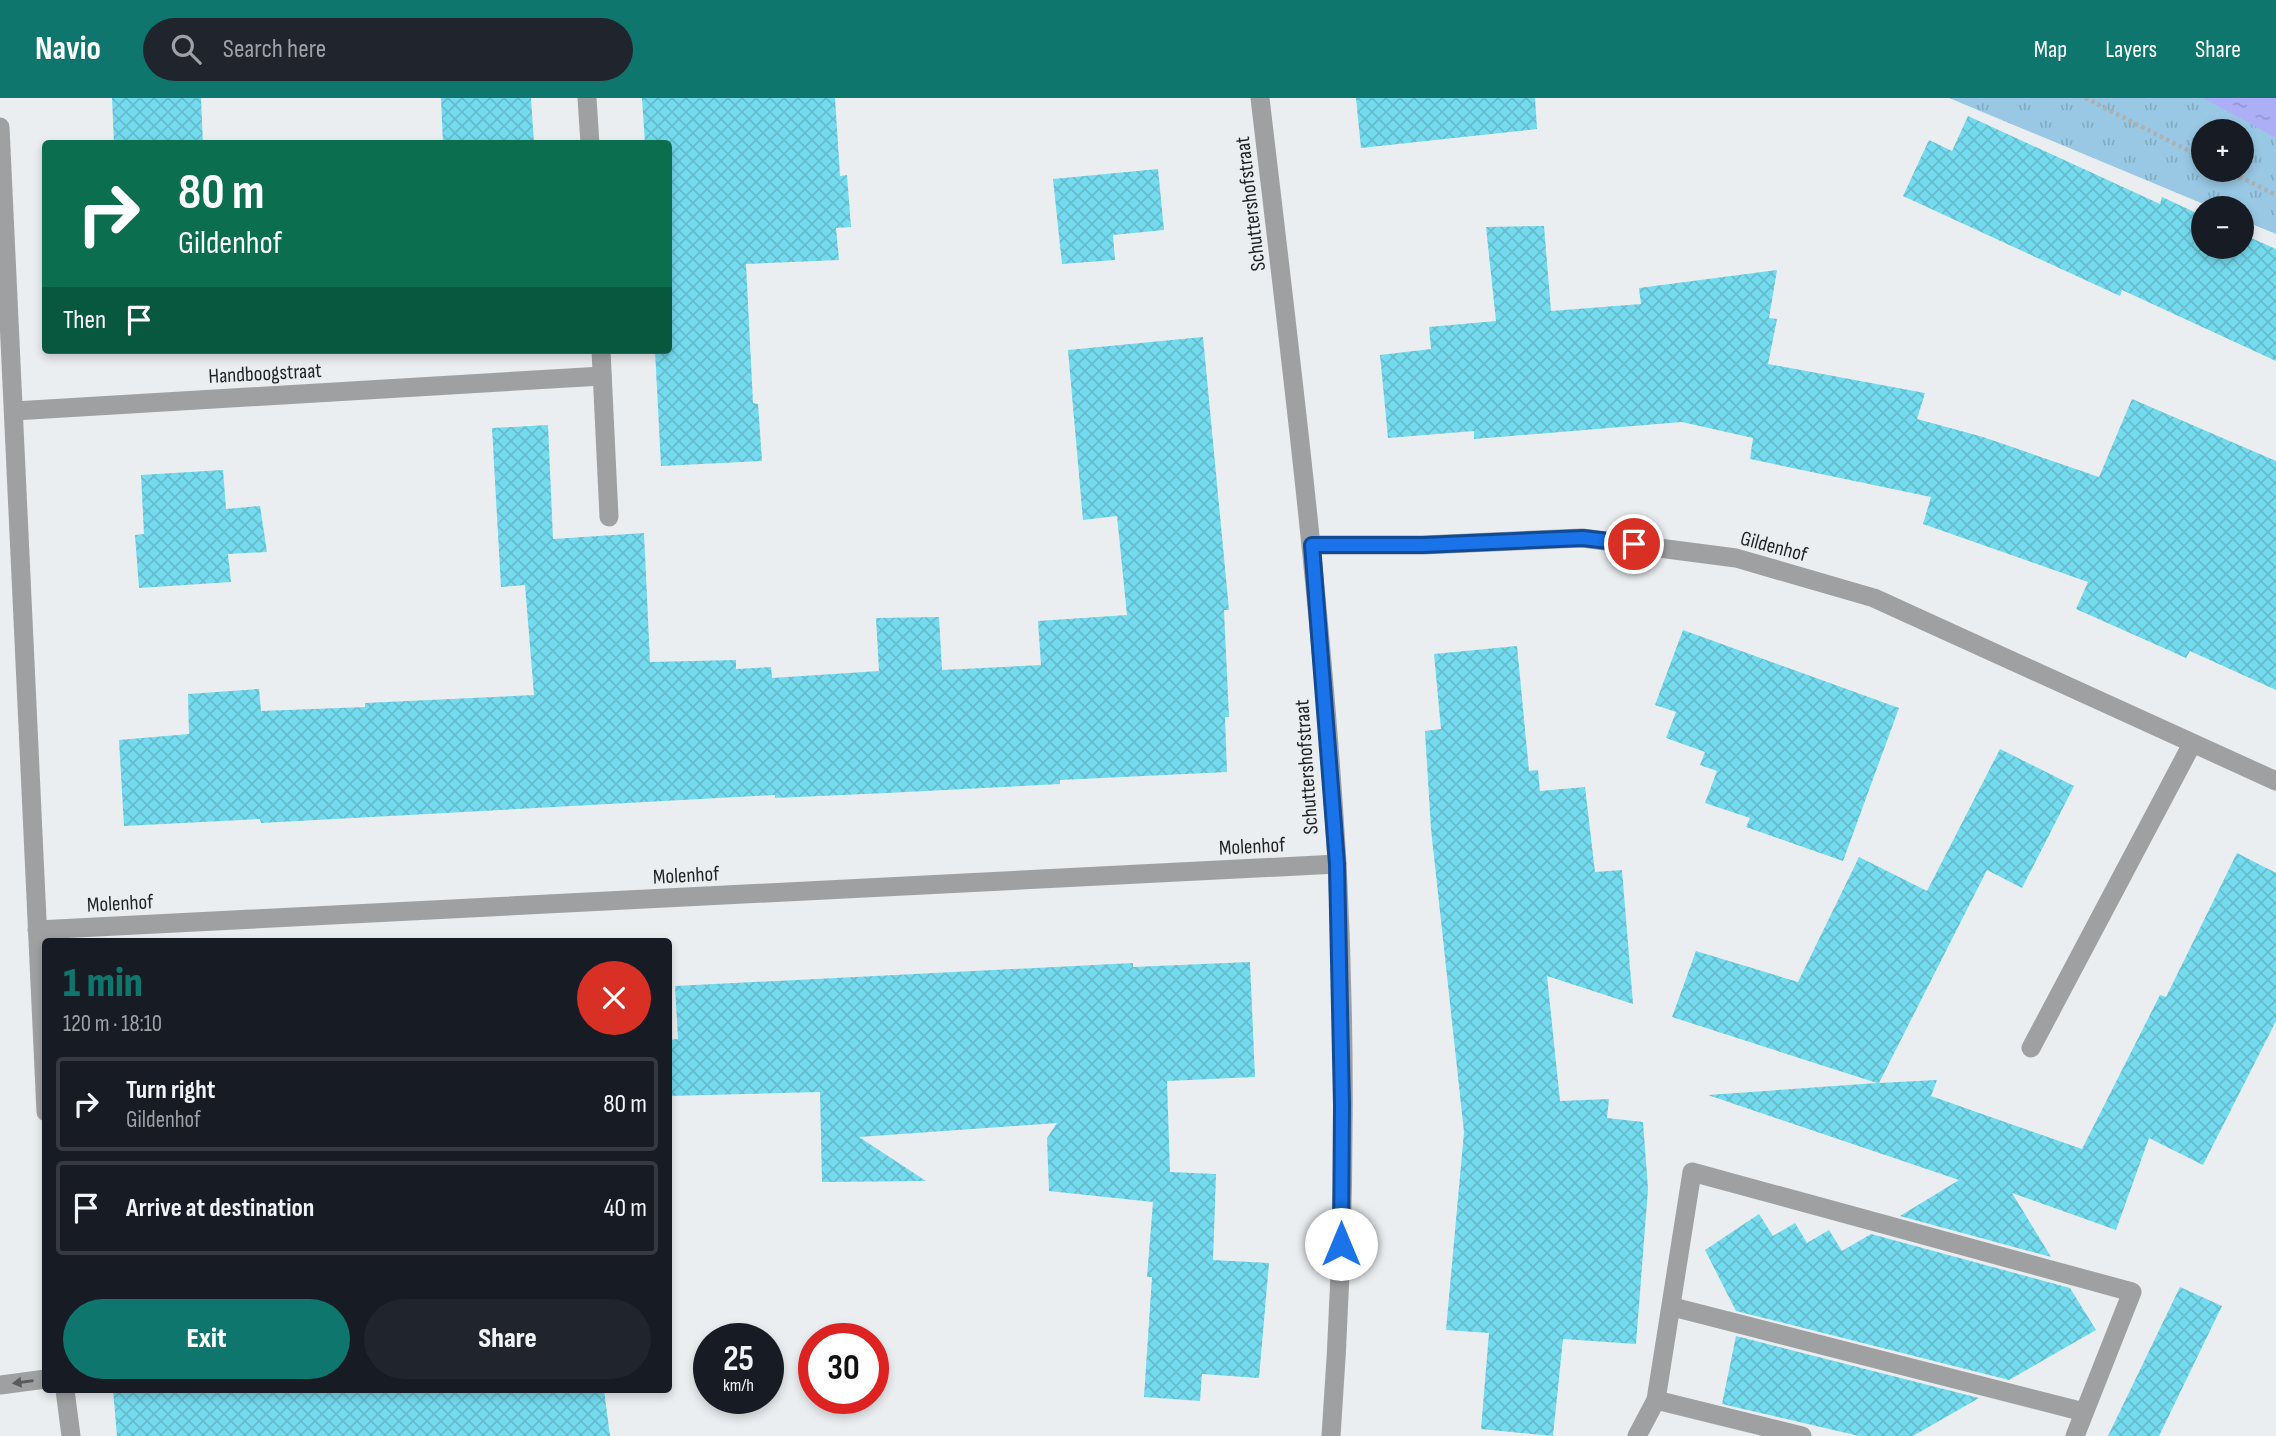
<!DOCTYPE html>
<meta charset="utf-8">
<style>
body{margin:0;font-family:"Sofia Sans Condensed",sans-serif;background:#20242c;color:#f1f3f6;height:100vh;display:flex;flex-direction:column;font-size:26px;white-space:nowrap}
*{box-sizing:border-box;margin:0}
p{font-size:23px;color:#9ea1a6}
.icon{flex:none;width:38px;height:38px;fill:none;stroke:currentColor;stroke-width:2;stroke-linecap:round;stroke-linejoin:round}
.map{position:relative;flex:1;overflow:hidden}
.details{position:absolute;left:42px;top:840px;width:630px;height:455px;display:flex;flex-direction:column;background:#171b24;border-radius:7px;box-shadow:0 4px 10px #0003}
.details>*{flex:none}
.hud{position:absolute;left:42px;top:42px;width:630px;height:214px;border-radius:7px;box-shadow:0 4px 10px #0003;background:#0b6e4f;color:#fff;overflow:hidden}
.tools{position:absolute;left:2191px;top:21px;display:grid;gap:14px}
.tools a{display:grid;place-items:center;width:63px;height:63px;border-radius:50%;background:#171b24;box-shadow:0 4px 10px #0003;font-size:35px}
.speed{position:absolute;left:693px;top:1225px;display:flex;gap:14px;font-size:35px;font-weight:700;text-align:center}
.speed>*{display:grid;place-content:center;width:91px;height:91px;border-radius:50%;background:#171b24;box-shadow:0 4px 10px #0003;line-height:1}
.speed small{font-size:18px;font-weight:400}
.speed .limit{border:10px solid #d22;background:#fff;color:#111}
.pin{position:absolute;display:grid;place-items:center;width:60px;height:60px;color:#fff;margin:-30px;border:4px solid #fff;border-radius:50%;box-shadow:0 2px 7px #0007}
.me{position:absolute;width:77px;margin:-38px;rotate:0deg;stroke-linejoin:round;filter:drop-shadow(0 0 5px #0008)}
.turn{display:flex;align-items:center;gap:24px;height:147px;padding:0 21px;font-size:32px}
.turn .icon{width:91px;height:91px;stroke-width:2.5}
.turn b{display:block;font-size:49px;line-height:60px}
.then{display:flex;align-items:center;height:66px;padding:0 21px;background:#0003;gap:14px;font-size:26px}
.round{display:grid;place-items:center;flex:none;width:74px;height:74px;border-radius:37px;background:#20242c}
.headline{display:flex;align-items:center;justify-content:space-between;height:119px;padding:0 21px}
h1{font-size:42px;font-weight:800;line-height:52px;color:#0f766e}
.button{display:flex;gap:14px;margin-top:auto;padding:14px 21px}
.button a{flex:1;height:80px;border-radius:42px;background:#0f766e;color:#fff;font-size:28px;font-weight:800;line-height:80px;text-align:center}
.button a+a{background:#20242c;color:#f1f3f6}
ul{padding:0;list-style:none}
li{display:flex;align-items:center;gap:21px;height:94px;margin:0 14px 10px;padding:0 7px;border:4px solid #363941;border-radius:7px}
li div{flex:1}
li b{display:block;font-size:26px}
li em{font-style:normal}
header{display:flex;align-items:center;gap:42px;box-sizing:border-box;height:98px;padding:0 35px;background:#0f766e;color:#fff}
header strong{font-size:33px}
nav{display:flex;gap:38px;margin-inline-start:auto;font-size:24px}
.search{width:490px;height:63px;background:#20242c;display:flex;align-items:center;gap:18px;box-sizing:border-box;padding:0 24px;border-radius:38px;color:#9ea1a6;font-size:26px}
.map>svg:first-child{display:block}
</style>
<header>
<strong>Navio</strong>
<div class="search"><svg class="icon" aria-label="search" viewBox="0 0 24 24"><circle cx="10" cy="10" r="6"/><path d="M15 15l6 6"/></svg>Search here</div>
<nav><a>Map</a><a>Layers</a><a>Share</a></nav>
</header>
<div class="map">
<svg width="2276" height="1338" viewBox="0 0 2276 1338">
<defs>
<pattern id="park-tufts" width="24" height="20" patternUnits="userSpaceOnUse" patternTransform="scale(1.75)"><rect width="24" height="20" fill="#99c8e4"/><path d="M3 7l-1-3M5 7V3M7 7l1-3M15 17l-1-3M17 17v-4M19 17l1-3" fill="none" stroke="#83acc3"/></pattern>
<pattern id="water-ripples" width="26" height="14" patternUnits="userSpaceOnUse" patternTransform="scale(1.75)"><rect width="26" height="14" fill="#acaff5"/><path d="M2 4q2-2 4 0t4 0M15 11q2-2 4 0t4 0" fill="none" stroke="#9496d2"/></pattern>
<pattern id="building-cross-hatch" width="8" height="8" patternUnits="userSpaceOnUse" patternTransform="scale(1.75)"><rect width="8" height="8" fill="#74dbef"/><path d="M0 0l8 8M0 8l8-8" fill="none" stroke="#64bccd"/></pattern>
</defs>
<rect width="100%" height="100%" fill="#eaeef0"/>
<!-- park -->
<path fill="url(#park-tufts)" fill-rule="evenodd" d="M1949,0H2276V136L2242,122V110H2213ZM2203,33H2242V72H2203Z"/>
<!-- water -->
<polygon fill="url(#water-ripples)" points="2203,0 2276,0 2276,40"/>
<!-- building -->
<g fill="url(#building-cross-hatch)">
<polygon points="112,0 201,0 203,46 114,46"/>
<polygon points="441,0 531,0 534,46 443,46"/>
<polygon points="642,0 835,0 840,78 847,77 851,129 836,130 839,162 746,166 753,305 758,306 762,363 661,368 655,252 668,252 668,46 645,46"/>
<polygon points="1356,0 1535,0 1537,31 1361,50"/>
<polygon points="1968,18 2160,106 2162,99 2203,118 2203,149 2242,149 2242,136 2276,151 2276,263 2122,192 2120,198 1903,98 1929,42 1952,53"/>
<polygon points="1158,71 1164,132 1113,137 1115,162 1062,166 1053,81"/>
<polygon points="1544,128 1551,213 1641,206 1639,190 1777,172 1769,220 1777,221 1768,266 1925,295 1917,321 1983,339 2099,379 2132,301 2276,363 2276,592 2190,553 2186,560 2076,511 2088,484 1923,426 1931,399 1750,361 1753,340 1682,324 1474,341 1474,333 1388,340 1380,257 1431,251 1429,229 1496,223 1486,129"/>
<polygon points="1203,239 1229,512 1224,512 1229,619 1225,619 1227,674 1060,682 1060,686 887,695 775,700 775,697 261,725 260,721 124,728 119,642 189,636 188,596 259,591 261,613 365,609 365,605 534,597 525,487 501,489 492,330 548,327 553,441 644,435 650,564 736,562 736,571 771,569 772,580 879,573 876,520 939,519 942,572 1041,567 1038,523 1127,517 1117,418 1083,422 1068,252"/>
<polygon points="223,372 226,411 260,408 267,454 228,456 231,484 139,490 135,437 144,436 141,377"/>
<polygon points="1683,532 1899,610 1843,763 1746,729 1750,720 1705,705 1717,673 1700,667 1705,654 1666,640 1676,614 1655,607"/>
<polygon points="1517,548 1529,673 1538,672 1540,693 1585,689 1595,774 1622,772 1633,906 1547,878 1560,1003 1609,1001 1607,1020 1643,1024 1648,1091 1636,1246 1563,1241 1553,1338 1481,1331 1489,1235 1446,1232 1464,1034 1431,731 1425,633 1441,631 1434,556"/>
<polygon points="2000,651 2074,688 2022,790 1987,772 1879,985 1937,982 1931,998 2082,1051 2160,897 2166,899 2237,755 2276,775 2276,923 2203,1067 2149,1040 2116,1132 2012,1095 2051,1159 1900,1118 1959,1082 1708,997 1877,985 1672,919 1696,853 1798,884 1859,759 1927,793"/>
<polygon points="1250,864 1255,979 1167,983 1170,1074 1216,1076 1213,1162 1269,1165 1259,1280 1202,1276 1200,1303 1144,1299 1152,1179 1147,1179 1153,1104 1049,1093 1047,1040 1057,1025 859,1039 926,1083 822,1084 820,994 668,998 668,942 678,941 675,888 1133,865 1133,869"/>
<polygon points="1759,1116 1773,1138 1795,1125 1807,1145 1829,1132 1842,1153 1871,1136 2070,1190 2096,1232 2009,1282 1736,1213 1705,1152"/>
<polygon points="2180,1189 2222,1208 2159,1338 2108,1338"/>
<polygon points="1736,1238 1979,1300 1913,1338 1859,1338 1722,1306"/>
<polygon points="113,1292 604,1292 610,1338 117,1338"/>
</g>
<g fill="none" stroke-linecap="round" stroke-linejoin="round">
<!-- path -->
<g stroke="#acb0b2" stroke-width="4.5" stroke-dasharray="3.5 3.5" stroke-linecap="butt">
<polyline points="2085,0 2203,60"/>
<polyline points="2227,72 2276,97"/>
</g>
<!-- minor -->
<g stroke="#9fa0a1" stroke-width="19">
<polyline points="587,0 590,46"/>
<path d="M1260,0C1290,255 1322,509 1337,765C1347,956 1345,1148 1331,1338"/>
<polyline points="0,29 46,1014"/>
<polyline points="601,252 609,419"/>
<polyline points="14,313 602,278"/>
<polyline points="1312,447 1423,447 1582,440 1736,460 1874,500 2276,683"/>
<polyline points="37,832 1337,766"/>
<polyline points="2031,950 2192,646"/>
<polyline points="1673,1209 2084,1314"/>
<polyline points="0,1287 46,1281"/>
<polyline points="65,1292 71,1338"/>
<polyline points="1656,1302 1802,1338"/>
<polyline points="1637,1338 1656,1302 1692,1074 2132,1194 2075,1338"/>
</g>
</g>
<!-- one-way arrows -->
<defs><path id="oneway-solid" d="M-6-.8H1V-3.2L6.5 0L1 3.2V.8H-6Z" transform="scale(1.75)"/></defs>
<use fill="#595a5b" href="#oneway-solid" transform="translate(23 1284) rotate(172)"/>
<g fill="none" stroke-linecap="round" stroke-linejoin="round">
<!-- route casing -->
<g stroke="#114b97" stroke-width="18">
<polyline id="route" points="1341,1146 1342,1007 1337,766 1312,447 1423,447 1583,440 1634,446"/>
</g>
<!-- route -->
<use href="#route" stroke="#1a73e8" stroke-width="12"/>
</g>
<g text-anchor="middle" stroke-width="5" stroke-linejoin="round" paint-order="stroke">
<!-- street labels -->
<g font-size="21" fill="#1f2122" stroke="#eaeef0">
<text transform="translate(1250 106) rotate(-97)" y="7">Schuttershofstraat</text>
<text transform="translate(265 275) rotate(-3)" y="7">Handboogstraat</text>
<text transform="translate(1774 448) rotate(15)" y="7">Gildenhof</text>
<text transform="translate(1306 669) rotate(-94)" y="7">Schuttershofstraat</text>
<text transform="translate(1252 748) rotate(-3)" y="7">Molenhof</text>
<text transform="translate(686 777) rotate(-3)" y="7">Molenhof</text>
<text transform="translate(120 805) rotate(-3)" y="7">Molenhof</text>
</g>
</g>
</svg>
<div class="tools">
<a>+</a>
<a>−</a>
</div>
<div class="speed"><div>25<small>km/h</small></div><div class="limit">30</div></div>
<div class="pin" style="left:1634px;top:446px;background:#d93025"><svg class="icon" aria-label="arrive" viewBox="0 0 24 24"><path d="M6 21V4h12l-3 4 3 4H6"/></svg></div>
<svg class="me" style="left:1341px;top:1146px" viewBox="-20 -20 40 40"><circle r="19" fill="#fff"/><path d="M0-13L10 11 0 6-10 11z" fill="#1a73e8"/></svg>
<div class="hud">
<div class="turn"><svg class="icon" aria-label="right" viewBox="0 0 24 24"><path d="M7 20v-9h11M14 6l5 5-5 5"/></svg><div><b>80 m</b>Gildenhof</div></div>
<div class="then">Then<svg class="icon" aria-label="arrive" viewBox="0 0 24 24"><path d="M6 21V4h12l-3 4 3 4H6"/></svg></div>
</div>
<section class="details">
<div class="headline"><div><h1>1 min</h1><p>120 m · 18:10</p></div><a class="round" style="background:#d93025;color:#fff"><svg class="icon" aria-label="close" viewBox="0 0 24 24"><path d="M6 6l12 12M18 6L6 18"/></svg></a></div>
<ul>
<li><svg class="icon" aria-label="right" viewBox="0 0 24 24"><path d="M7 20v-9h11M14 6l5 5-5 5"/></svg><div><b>Turn right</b><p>Gildenhof</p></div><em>80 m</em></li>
<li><svg class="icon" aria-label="arrive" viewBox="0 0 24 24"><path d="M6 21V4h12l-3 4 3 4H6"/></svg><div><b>Arrive at destination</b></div><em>40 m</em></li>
</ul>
<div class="button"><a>Exit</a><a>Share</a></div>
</section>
</div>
